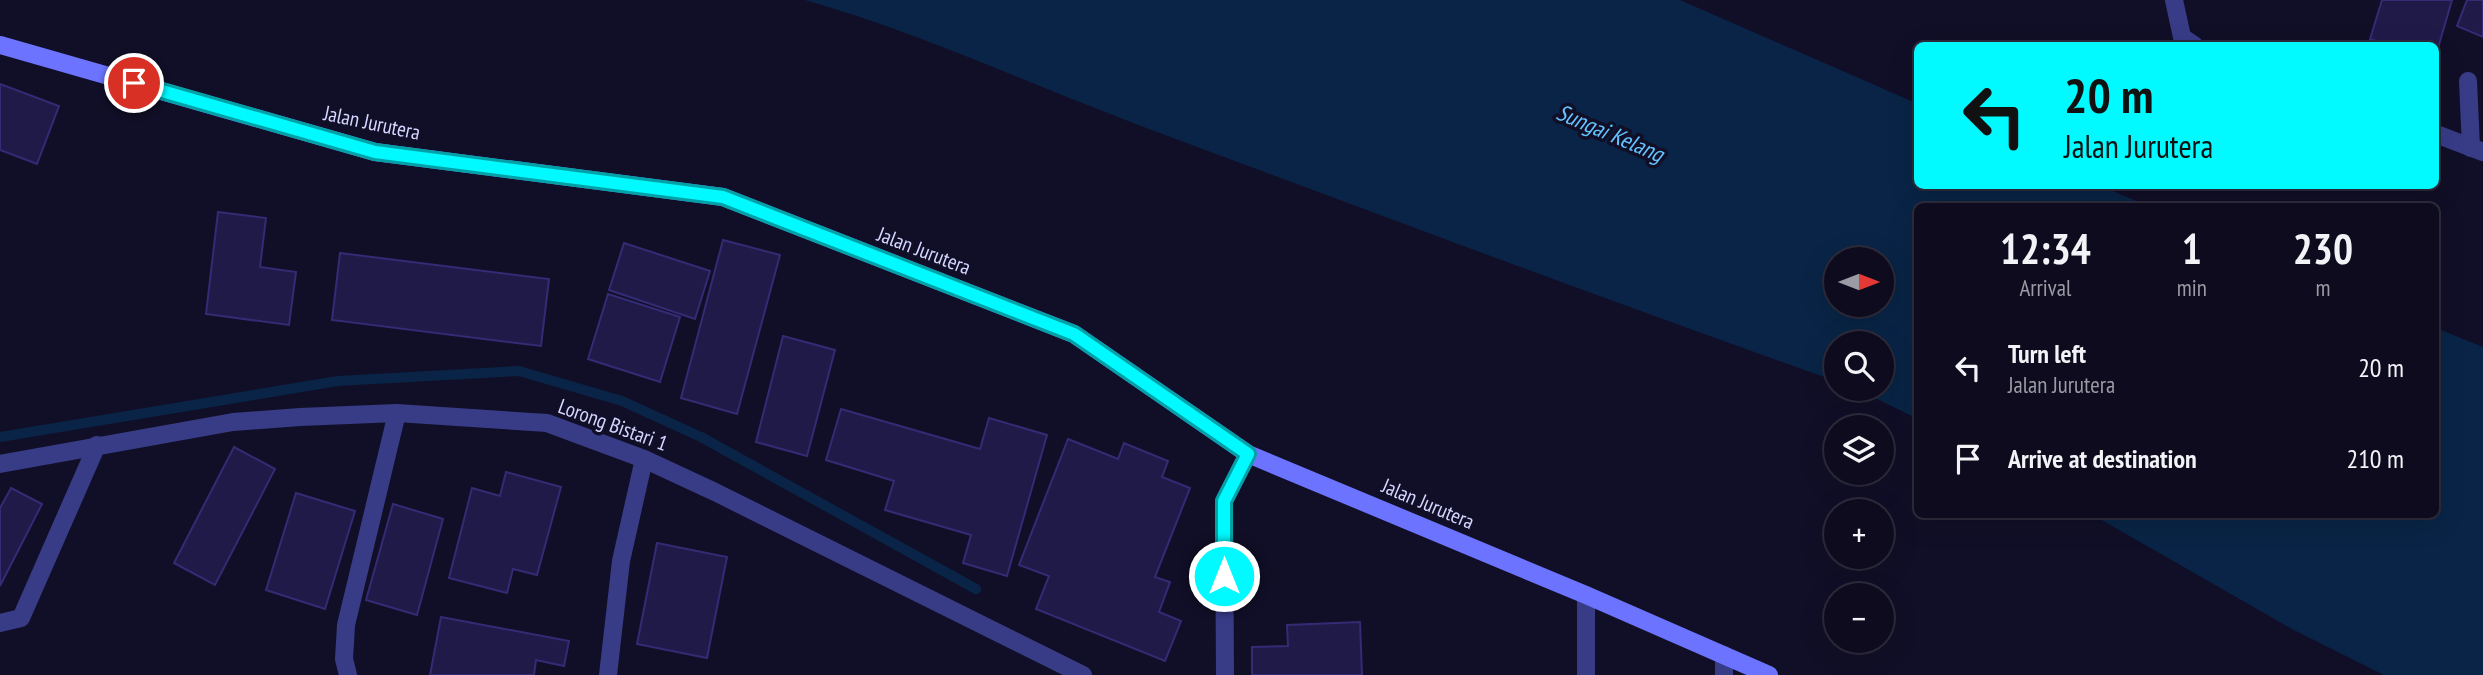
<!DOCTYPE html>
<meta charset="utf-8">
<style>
body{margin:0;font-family:"PT Sans Narrow",sans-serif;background:#1b192a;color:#f1f3f6;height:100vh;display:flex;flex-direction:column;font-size:26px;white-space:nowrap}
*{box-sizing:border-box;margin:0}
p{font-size:23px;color:#9a9ba4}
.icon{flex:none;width:38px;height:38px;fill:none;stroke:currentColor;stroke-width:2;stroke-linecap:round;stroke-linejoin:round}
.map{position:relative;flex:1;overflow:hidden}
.sheet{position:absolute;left:1914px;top:203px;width:525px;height:315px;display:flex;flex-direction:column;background:#0d0b1d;border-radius:10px;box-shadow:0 7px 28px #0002,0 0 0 2px #2d2b3b}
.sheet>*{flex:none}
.guide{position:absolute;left:1914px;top:42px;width:525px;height:147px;border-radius:10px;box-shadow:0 7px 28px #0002,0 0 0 2px #2d2b3b;background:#01faff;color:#111;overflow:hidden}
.needle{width:46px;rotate:90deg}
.fabs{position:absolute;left:1824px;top:247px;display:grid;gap:14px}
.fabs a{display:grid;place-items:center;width:70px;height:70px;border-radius:50%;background:#0d0b1d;box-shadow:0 7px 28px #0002,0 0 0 2px #2d2b3b;font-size:35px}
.pin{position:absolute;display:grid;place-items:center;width:60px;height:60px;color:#fff;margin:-30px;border:4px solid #fff;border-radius:50%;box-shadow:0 2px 7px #0007}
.me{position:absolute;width:77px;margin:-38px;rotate:0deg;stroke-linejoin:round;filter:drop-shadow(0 0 5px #0008)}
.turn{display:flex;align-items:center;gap:24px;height:147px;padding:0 35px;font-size:32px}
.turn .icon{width:91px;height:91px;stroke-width:2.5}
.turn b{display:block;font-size:49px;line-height:60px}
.eta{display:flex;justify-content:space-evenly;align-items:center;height:119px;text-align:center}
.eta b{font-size:42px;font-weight:700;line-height:49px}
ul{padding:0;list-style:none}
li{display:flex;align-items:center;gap:21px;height:91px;padding:0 35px}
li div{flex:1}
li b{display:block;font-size:26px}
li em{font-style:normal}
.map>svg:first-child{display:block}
</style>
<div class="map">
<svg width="2483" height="675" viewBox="0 0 2483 675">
<rect width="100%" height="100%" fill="#110f27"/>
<!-- water -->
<g fill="#092446" fill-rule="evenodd">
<path d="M805,0H1680L1918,104V186H2101L2148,206H1918V419L1857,389L1881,388V343H1836V381C1603,299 1372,212 1141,126C1029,84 921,33 805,0ZM1836,259H1881V304H1836Z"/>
<polygon points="2436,328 2483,347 2483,675 2384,675 2292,629 2093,515 2436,514"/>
</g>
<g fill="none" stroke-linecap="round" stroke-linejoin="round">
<!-- stream -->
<polyline stroke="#092446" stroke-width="10" points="0,437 338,381 519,371 622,401 701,437 976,589"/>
</g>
<!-- building -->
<g fill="#201a49" stroke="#342b75" stroke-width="2">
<polygon points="2382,0 2452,0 2436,55 2436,46 2391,46 2370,39"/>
<polygon points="2467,0 2483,0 2483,37 2457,26"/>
<polygon points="0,84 59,106 37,164 0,150"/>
<polygon points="218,212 266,218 260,267 296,272 289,325 206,314"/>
<polygon points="723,240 780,255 737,414 681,398"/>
<polygon points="624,243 710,271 695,319 609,290"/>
<polygon points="340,253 549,279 541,346 332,320"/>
<polygon points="608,294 680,317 660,382 588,359"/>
<polygon points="783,336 835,350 807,456 756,442"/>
<polygon points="841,409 980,449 989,418 1047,435 1007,576 963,563 971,535 885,510 894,481 826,460"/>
<polygon points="1068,439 1118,459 1124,443 1168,461 1162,477 1190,488 1155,577 1170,582 1159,612 1181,621 1165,661 1036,609 1049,576 1019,565"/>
<polygon points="234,447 275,469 215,585 174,563"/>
<polygon points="506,472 561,487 537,575 513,569 507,593 449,578 472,488 500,496"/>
<polygon points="11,488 42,504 0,586 0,508"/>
<polygon points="296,493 355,511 325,609 266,590"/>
<polygon points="393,504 443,519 417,615 366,600"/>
<polygon points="657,543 727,557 707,658 637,644"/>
<polygon points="441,617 569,641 564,666 536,660 534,675 430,675"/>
<polygon points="1360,622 1362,675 1252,675 1252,647 1288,646 1287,625"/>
</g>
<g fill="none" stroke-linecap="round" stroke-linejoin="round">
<!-- lane -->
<g stroke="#383c87" stroke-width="18">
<polyline points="2174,0 2182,37 2195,46"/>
<polyline points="2468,81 2471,148"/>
<polyline points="2436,134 2483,152"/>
<polyline points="0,623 21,618 97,445"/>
</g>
<!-- street -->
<g stroke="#383c87" stroke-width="18">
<polyline points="0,464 233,422 300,417 397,413 547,423 644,459 715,492 1083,675"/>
<polyline points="1586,595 1586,675"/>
<polyline points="348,675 344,659 346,625 397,413"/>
<polyline points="608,675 621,561 644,459"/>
<polyline points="1225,675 1224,501 1248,454"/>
<polyline points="1724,675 1724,655"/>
</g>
<!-- secondary -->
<polyline stroke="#6c74ff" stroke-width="18" points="0,45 375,152 723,197 1074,334 1248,454 1586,595 1769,675"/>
</g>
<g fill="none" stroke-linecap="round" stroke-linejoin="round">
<!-- route casing -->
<g stroke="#01a2a6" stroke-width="18">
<polyline id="route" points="134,83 375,152 723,197 1074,334 1248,454 1224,501 1224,576"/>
</g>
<!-- route -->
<use href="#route" stroke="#01faff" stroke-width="12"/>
</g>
<g text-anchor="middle" stroke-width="7" stroke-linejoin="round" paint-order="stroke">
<!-- street labels -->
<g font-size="21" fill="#d6d5ff" stroke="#110f27">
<text transform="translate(372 123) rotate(12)" y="7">Jalan Jurutera</text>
<text transform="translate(924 251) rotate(21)" y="7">Jalan Jurutera</text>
<text transform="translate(613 425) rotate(20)" y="7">Lorong Bistari 1</text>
<text transform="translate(1428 504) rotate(23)" y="7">Jalan Jurutera</text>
</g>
<!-- water labels -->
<g font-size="23" font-style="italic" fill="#63c3ff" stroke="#110f27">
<text transform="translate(1610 133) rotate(23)" y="8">Sungai Kelang</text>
</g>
</g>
</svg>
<div class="fabs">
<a><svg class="needle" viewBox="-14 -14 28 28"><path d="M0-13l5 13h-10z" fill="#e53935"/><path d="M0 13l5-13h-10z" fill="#9a9ba4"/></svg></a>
<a><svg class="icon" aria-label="search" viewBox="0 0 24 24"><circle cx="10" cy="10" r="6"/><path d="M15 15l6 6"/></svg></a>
<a><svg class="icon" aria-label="layers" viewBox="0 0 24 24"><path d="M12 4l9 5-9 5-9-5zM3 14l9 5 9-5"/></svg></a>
<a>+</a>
<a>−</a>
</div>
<div class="pin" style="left:134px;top:83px;background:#d93025"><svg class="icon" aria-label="arrive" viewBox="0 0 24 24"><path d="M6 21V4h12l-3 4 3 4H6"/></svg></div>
<svg class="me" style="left:1224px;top:576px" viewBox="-20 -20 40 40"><circle r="17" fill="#01faff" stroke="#fff" stroke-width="3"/><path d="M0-11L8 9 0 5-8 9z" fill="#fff"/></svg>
<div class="guide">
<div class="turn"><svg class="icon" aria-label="left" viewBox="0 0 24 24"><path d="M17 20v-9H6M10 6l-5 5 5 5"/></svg><div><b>20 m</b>Jalan Jurutera</div></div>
</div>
<section class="sheet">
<div class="eta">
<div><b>12:34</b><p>Arrival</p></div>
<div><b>1</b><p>min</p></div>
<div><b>230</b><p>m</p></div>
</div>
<ul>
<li><svg class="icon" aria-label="left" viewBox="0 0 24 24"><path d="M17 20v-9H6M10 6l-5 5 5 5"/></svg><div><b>Turn left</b><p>Jalan Jurutera</p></div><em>20 m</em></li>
<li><svg class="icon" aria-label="arrive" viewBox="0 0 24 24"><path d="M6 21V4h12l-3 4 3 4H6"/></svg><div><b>Arrive at destination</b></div><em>210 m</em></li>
</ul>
</section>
</div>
